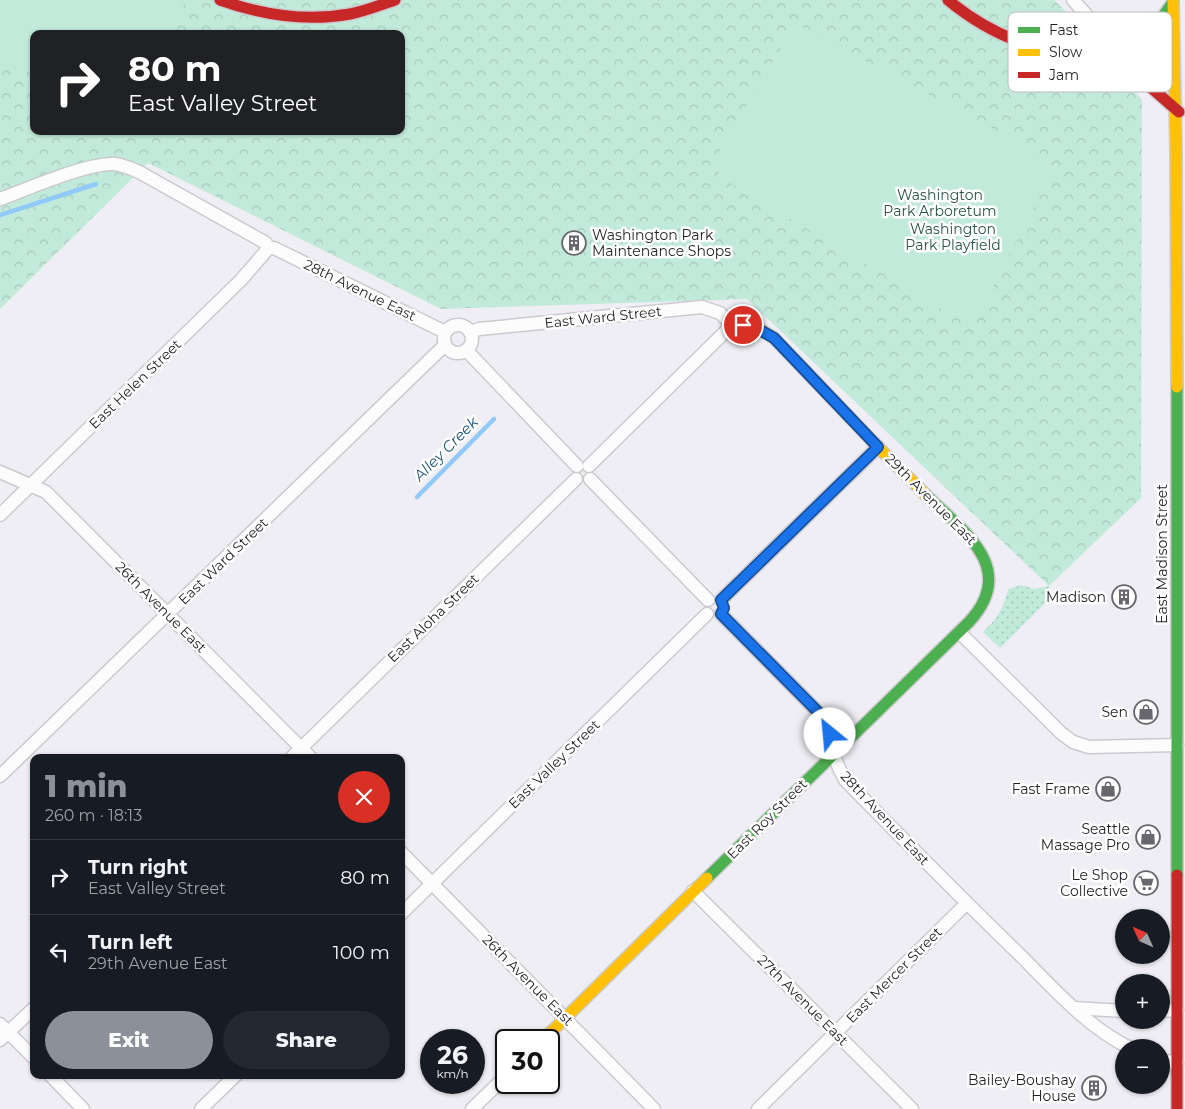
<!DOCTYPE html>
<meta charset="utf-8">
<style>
body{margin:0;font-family:Montserrat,sans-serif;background:#242831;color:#f1f3f6;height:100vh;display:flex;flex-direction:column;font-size:19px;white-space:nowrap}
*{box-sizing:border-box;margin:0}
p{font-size:16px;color:#9ea1a6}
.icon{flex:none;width:28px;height:28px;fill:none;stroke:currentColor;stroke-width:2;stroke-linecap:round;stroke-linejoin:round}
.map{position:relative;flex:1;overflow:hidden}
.sheet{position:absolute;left:30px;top:754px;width:375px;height:325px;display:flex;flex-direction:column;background:#171b24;border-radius:10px;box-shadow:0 1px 4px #0004}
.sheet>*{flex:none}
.guide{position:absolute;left:30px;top:30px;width:375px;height:105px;border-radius:10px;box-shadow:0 1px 4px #0004;background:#202124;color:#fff;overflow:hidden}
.needle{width:32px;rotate:315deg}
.fabs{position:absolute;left:1115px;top:909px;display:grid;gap:10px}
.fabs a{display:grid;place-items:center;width:55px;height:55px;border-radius:50%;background:#171b24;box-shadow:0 1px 4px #0004;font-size:25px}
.speed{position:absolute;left:420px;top:1029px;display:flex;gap:10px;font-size:25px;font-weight:700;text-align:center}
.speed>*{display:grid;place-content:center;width:65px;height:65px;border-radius:50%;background:#171b24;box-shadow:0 1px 4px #0004;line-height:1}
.speed small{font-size:12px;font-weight:400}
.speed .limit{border:2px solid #111;border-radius:8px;background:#fff;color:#111}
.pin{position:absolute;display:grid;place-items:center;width:42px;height:42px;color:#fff;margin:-21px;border:2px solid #fff;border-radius:50%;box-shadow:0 1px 5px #0007}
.me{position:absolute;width:55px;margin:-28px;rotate:332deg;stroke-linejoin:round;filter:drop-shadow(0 0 4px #0008)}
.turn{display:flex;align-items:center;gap:18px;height:105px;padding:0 15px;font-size:22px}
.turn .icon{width:65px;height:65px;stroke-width:2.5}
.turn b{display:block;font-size:35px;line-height:42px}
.round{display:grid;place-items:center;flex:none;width:52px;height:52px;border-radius:26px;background:#242831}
.overview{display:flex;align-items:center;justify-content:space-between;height:85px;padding:0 15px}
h1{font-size:30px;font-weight:800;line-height:38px;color:#8c9099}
.cta{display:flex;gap:10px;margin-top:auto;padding:10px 15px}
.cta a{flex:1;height:58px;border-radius:30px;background:#8c9099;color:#fff;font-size:20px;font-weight:800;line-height:58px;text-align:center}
.cta a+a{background:#242831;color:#f1f3f6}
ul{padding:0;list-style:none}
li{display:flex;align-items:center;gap:15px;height:75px;padding:0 15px;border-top:1px solid #363941}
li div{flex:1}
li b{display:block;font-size:19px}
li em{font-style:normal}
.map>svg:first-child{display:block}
</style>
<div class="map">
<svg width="1185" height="1109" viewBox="0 0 1185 1109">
<defs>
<pattern id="grass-dots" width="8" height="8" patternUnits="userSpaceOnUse" patternTransform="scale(1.25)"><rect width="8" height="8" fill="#c2eada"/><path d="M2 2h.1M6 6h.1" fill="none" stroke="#a6c8bb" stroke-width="1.8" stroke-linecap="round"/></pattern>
<pattern id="forest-crowns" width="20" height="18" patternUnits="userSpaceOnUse" patternTransform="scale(1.25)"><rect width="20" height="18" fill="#c2eada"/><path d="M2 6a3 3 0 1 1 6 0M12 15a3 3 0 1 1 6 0" fill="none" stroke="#a6c8bb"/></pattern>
</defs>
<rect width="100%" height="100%" fill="#efeef4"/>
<!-- grass -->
<path fill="url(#grass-dots)" d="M1020,585L1035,589L1049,586L1050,598L1000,648L983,632C998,618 1003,609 1008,589Z"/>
<!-- forest -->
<path fill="url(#forest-crowns)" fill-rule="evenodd" d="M0,0H1054L1101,46L1114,75L1130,86L1142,100L1141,498L1049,586L747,299L441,309L148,163L0,309ZM34,34H401V131H34Z"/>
<!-- garden -->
<g fill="#c2eada">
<polygon points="0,0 174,0 184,4 170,34 34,34 34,72 0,69"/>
<polygon points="795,24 1049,158 1053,170 972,327 730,183 719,174 716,160 721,148"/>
</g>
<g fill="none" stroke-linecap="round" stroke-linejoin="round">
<!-- stream -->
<g stroke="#91c9f8" stroke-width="4.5">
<polyline points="0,215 96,184"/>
<polyline points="417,497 494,419"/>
</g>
<!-- street casing -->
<g stroke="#cccacf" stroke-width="15">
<g id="street">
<polyline points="1073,0 1108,39 1114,55"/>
<path d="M0,199C28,189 88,162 115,164C127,166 138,171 148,177L266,243"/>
<polyline points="274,248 445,332"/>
<circle cx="458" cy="339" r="14"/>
<polyline points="470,332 479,329 702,307 720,313 732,325 589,466"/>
<polyline points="466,350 577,466"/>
<polyline points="0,472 46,492 311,758"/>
<polyline points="590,479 708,600"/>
<polyline points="0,515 241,280 267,250"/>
<polyline points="721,600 878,447"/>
<path d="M721,614L826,720C832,742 833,760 845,780C903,839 961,898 1020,955C1054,989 1087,1027 1130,1048"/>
<polyline points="959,632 1037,709 1061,733 1073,742 1089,747 1177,745"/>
<polyline points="291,758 576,479"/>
<polyline points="0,776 445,345"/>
<polyline points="401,852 654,1109"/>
<polyline points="693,891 912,1109"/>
<polyline points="401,914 707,614"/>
<polyline points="1074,1008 1124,1011"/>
<polyline points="1161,1011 1177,1010"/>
<polyline points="0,1024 34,1058"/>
<polyline points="0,1040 34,1008"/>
<polyline points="1161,1060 1177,1063"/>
<polyline points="50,1075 83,1109"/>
<polyline points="201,1109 236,1075"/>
<polyline points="472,1109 506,1076"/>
<polyline points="758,1109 966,904"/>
</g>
</g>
<!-- fast casing -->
<g stroke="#cccacf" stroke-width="14">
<g id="fast">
<polyline points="1114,55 1140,41 1154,29 1173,2"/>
<polyline points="1177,387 1177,875"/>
<path d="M707,878L969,622C1019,568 963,531 925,494"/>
</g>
</g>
<!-- slow casing -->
<g stroke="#cccacf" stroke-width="14">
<g id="slow">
<polyline points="1173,0 1176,150 1177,387"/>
<polyline points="732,325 753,325 774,338 878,447 925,494"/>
<polyline points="543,1040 707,878"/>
</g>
</g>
<!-- jam casing -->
<g stroke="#cccacf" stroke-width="14">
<g id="jam">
<path d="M220,0C262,15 306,22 350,14C366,11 380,5 395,0"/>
<path d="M948,0C983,29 1024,48 1069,54C1084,56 1100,52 1115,56L1179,112"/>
<polyline points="1177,875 1177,1109"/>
</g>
</g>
<!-- street -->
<use href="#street" stroke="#fdfcfd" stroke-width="12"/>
<!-- fast -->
<use href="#fast" stroke="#4caf50" stroke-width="11"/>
<!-- slow -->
<use href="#slow" stroke="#ffc107" stroke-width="11"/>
<!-- jam -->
<use href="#jam" stroke="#c62828" stroke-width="11"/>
</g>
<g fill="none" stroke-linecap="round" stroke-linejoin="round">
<!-- route casing -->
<g stroke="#114b97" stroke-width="12">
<polyline id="route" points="743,325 753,326 774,338 878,447 721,600 724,608 721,614 826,720 830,734"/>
</g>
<!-- route -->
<use href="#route" stroke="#1a73e8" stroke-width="9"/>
</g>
<!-- icons -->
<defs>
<g id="building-ring" transform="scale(1.25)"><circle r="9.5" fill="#fff" stroke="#68676d" stroke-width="1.5"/><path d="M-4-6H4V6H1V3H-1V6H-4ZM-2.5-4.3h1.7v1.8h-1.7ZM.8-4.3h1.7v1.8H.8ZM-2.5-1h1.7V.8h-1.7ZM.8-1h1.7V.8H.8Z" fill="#68676d"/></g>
<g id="shop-ring" transform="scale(1.25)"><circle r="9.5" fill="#fff" stroke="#68676d" stroke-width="1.5"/><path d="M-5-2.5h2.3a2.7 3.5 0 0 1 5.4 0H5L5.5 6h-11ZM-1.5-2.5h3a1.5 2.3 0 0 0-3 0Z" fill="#68676d"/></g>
<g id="supermarket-ring" transform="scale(1.25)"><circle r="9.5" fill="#fff" stroke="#68676d" stroke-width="1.5"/><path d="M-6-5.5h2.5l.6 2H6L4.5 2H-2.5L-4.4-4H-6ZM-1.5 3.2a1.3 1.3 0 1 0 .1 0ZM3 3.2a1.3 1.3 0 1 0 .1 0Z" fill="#68676d"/></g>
</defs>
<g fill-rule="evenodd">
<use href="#building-ring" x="574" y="243"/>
<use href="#building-ring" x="1124" y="597"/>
<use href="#shop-ring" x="1146" y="712"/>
<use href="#shop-ring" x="1108" y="789"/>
<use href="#shop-ring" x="1148" y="837"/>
<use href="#supermarket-ring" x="1146" y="883"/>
<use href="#building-ring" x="1094" y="1088"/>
</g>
<g text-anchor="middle" stroke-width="5" stroke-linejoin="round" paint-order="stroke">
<!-- park labels -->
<g font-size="14" fill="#295643" stroke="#fff">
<text x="940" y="200">Washington<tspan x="940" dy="16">Park Arboretum</tspan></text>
<text x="953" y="234">Washington<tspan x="953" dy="16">Park Playfield</tspan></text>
</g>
<!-- poi labels -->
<g font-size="14" fill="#201f24" stroke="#fff" text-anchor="end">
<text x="592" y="240" text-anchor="start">Washington Park<tspan x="592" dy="16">Maintenance Shops</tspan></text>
<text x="1106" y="602">Madison</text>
<text x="1128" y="717">Sen</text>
<text x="1090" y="794">Fast Frame</text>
<text x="1130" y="834">Seattle<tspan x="1130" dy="16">Massage Pro</tspan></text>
<text x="1128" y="880">Le Shop<tspan x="1128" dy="16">Collective</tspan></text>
<text x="1076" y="1085">Bailey-Boushay<tspan x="1076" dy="16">House</tspan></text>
</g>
<!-- street labels -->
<g font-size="14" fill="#201f24" stroke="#fff">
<text transform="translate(360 290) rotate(26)" y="5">28th Avenue East</text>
<text transform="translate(603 317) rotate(-6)" y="5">East Ward Street</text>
<text transform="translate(135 384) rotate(-44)" y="5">East Helen Street</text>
<text transform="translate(931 499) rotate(45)" y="5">29th Avenue East</text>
<text transform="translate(1162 554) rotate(-90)" y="5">East Madison Street</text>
<text transform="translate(223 561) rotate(-44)" y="5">East Ward Street</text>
<text transform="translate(161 607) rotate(45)" y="5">26th Avenue East</text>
<text transform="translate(433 618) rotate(-44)" y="5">East Aloha Street</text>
<text transform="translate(554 764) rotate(-44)" y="5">East Valley Street</text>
<text transform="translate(885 818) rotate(47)" y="5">28th Avenue East</text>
<text transform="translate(767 819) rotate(-45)" y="5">East Roy Street</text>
<text transform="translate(894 975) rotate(-45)" y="5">East Mercer Street</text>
<text transform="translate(528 980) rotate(45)" y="5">26th Avenue East</text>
<text transform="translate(803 1000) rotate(45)" y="5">27th Avenue East</text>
</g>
<!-- water labels -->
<g font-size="15" font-style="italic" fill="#1b547f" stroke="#fff">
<text transform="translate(446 449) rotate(-45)" y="5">Alley Creek</text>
</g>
</g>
<!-- legend -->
<rect x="1008" y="12" width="164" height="80" rx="8" fill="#fff" stroke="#bcbcbd" stroke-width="1"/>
<rect x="1018" y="27" width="22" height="6" fill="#4caf50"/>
<rect x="1018" y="49" width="22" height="7" fill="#ffc107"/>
<rect x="1018" y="72" width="22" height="6" fill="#c62828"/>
<g font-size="14" fill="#201f24">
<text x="1049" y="35">Fast</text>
<text x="1049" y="57">Slow</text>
<text x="1049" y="80">Jam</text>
</g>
</svg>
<div class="fabs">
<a><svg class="needle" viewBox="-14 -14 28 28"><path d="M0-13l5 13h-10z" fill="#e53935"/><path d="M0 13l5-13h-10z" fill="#9ea1a6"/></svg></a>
<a>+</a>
<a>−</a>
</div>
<div class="speed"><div>26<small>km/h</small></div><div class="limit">30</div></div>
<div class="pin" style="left:743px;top:325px;background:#d93025"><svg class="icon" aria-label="arrive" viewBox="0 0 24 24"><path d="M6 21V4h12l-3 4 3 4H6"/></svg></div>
<svg class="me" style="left:830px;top:734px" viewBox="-20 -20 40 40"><circle r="19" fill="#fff"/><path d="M0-13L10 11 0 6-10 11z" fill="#1a73e8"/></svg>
<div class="guide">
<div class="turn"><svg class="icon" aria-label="right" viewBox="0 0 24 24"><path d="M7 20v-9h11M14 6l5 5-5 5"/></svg><div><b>80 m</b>East Valley Street</div></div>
</div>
<section class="sheet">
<div class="overview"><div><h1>1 min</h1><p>260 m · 18:13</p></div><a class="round" style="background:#d93025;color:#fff"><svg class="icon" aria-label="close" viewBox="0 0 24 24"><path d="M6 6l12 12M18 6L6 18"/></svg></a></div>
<ul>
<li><svg class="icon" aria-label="right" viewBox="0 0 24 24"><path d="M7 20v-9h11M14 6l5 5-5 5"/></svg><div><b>Turn right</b><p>East Valley Street</p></div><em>80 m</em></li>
<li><svg class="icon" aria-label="left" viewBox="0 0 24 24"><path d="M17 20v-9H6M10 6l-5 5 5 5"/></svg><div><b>Turn left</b><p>29th Avenue East</p></div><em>100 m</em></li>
</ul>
<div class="cta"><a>Exit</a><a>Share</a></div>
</section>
</div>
